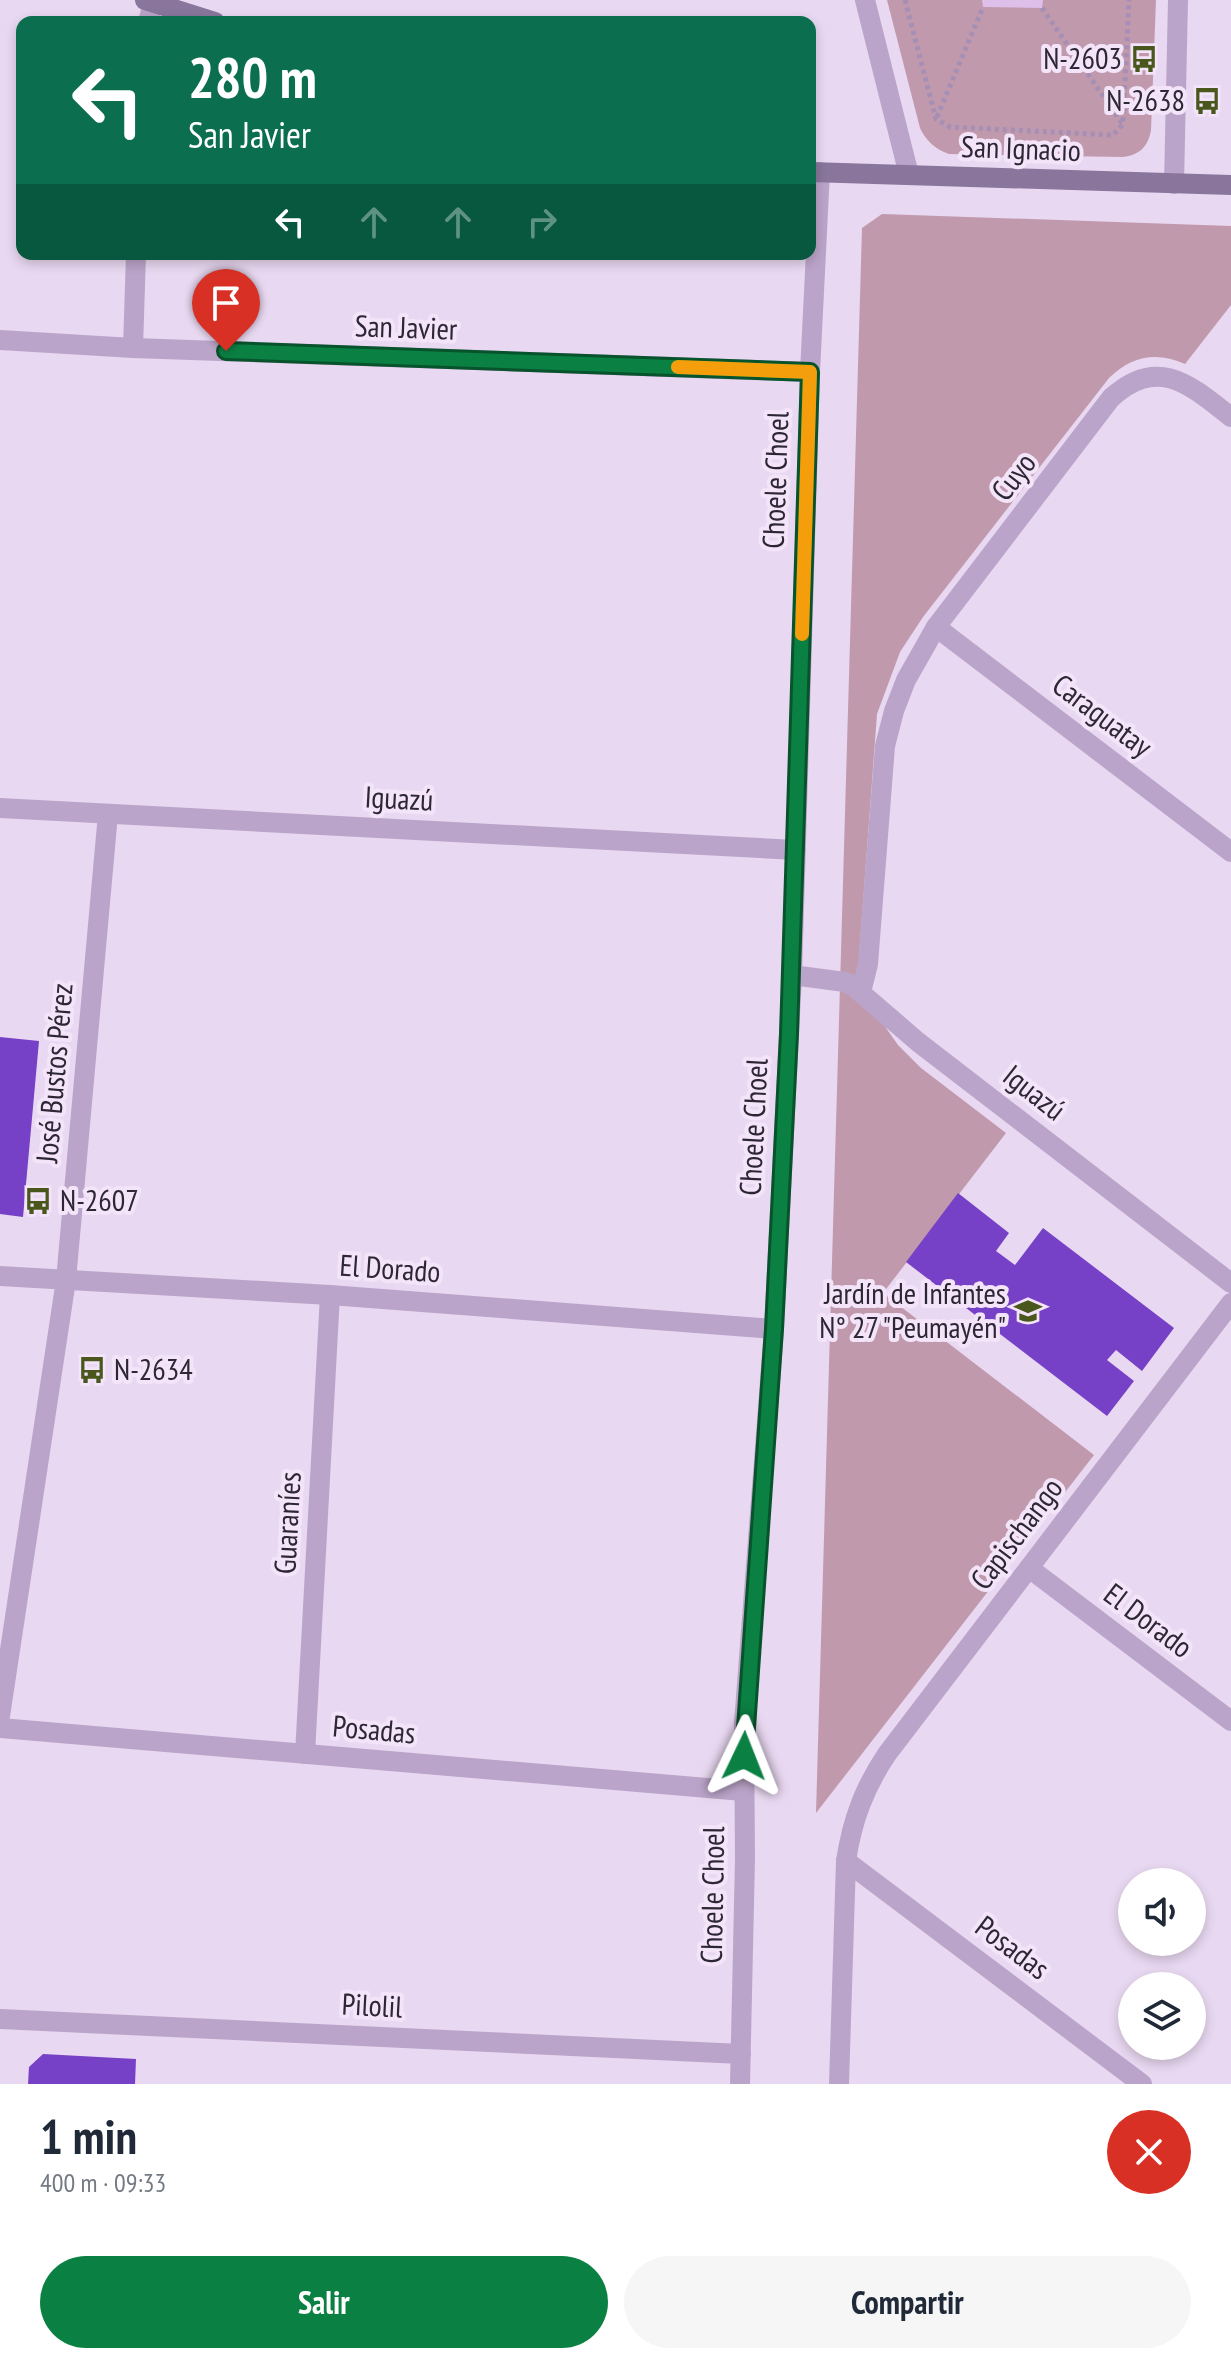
<!DOCTYPE html>
<html lang="es">
<meta charset="utf-8">
<style>
body{margin:0;font-family:"PT Sans Narrow",sans-serif;background:#f6f6f7;color:#1f2937;height:100vh;display:flex;flex-direction:column;font-size:30px;white-space:nowrap}
*{box-sizing:border-box;margin:0}
p{font-size:26px;color:#747a83}
.icon{flex:none;width:44px;height:44px;fill:none;stroke:currentColor;stroke-width:2;stroke-linecap:round;stroke-linejoin:round}
.map{position:relative;height:2084px;overflow:hidden}
.details{display:flex;flex-direction:column;background:#fff;flex:1}
.details>*{flex:none}
.hud{position:absolute;left:16px;top:16px;width:800px;height:244px;border-radius:16px;box-shadow:0 4px 12px #0003;background:#0b6e4f;color:#fff;overflow:hidden}
.fabs{position:absolute;left:1118px;top:1868px;display:grid;gap:16px}
.fabs a{display:grid;place-items:center;width:88px;height:88px;border-radius:50%;background:#fff;box-shadow:0 4px 12px #0003;font-size:40px}
.pin{position:absolute;display:grid;place-items:center;width:68px;height:68px;color:#fff;margin:-82px -34px;border-radius:50% 50% 50% 0;rotate:-45deg;box-shadow:0 0 8px #0007}
.pin .icon{rotate:45deg}
.me{position:absolute;width:88px;margin:-44px;rotate:2deg;stroke-linejoin:round;filter:drop-shadow(0 0 6px #0008)}
.turn{display:flex;align-items:center;gap:28px;height:168px;padding:0 40px;font-size:36px}
.turn .icon{width:104px;height:104px;stroke-width:2.5}
.turn b{display:block;font-size:56px;line-height:68px}
.lanes{display:flex;align-items:center;height:76px;padding:0 40px;background:#0003;justify-content:center;gap:40px;direction:ltr}
.lanes .off{opacity:.35}
.round{display:grid;place-items:center;flex:none;width:84px;height:84px;border-radius:42px;background:#f6f6f7}
.overview{display:flex;align-items:center;justify-content:space-between;height:136px;padding:0 40px}
h1{font-size:48px;font-weight:700;line-height:60px}
.button{display:flex;gap:16px;margin-top:auto;padding:16px 40px}
.button a{flex:1;height:92px;border-radius:48px;background:#0b8043;color:#fff;font-size:32px;font-weight:700;line-height:92px;text-align:center}
.button a+a{background:#f6f6f7;color:#1f2937}
.map>svg:first-child{display:block}
</style>
<div class="map">
<svg width="1231" height="2084" viewBox="0 0 1231 2084">
<rect width="100%" height="100%" fill="#e9d8f1"/>
<!-- green -->
<g fill="#c099ad">
<path d="M887,0H1156L1151,130C1148,147 1139,155 1123,157L949,154C935,149 926,141 920,128Z"/>
<path d="M882,214L1231,226V305L1185,364C1157,351 1131,356 1109,378L923,617L900,652L877,714L859,957L879,1018L898,1045L921,1068L1006,1133L883,1293L1094,1455L816,1813L862,228Z"/>
</g>
<!-- plaza -->
<polygon fill="#ddbfe9" points="982,0 1043,0 1042,8 983,7"/>
<!-- building -->
<g fill="#7641c6">
<polygon points="0,1037 39,1041 23,1217 0,1214"/>
<polygon points="958,1193 1009,1233 996,1251 1015,1265 1043,1228 1174,1328 1142,1371 1116,1350 1107,1360 1134,1381 1107,1416 906,1262"/>
<polygon points="43,2054 136,2059 135,2084 28,2084 29,2067"/>
</g>
<g fill="none" stroke-linecap="round" stroke-linejoin="round">
<!-- path -->
<g stroke="#a58fb5" stroke-width="5" stroke-dasharray="4 4" stroke-linecap="butt">
<polyline points="905,0 936,119 950,127 1113,135 1123,124 1129,0"/>
<polyline points="1042,8 1122,123"/>
<polyline points="937,117 983,7"/>
</g>
<!-- minor -->
<g stroke="#bba4c9" stroke-width="20">
<polyline points="865,0 909,175"/>
<polyline points="148,22 154,0"/>
<polyline points="0,340 133,348 810,372"/>
<polyline points="133,348 136,254"/>
<polyline points="936,627 1231,852"/>
<polyline points="0,808 796,850"/>
<polyline points="792,975 845,982 853,986 918,1042 1231,1283"/>
<path d="M861,992L868,964L885,746L894,711L906,680L936,627L1111,398C1158,355 1190,385 1231,417"/>
<polyline points="0,1276 330,1295 774,1329"/>
<polyline points="1029,1568 1231,1721"/>
<polyline points="0,1716 66,1280 108,814"/>
<polyline points="0,1728 743,1791"/>
<polyline points="305,1754 330,1295"/>
<polyline points="846,1861 1142,2084"/>
<polyline points="0,2019 741,2054"/>
<path d="M839,2084L846,1861C852,1821 864,1788 887,1754L1231,1303"/>
</g>
<!-- tertiary -->
<g stroke="#bba4c9" stroke-width="20">
<polyline points="1174,184 1178,0"/>
<polyline points="740,2084 745,1858 744,1723 774,1329 792,975 810,372 820,172"/>
</g>
<!-- secondary -->
<g stroke="#8a769c" stroke-width="20">
<polyline points="145,0 215,22"/>
<polyline points="810,172 1231,185"/>
</g>
</g>
<g fill="none" stroke-linecap="round" stroke-linejoin="round">
<!-- route casing -->
<g stroke="#07532c" stroke-width="20">
<polyline id="route" points="226,351 810,372 789,1034 774,1329 744,1756"/>
</g>
<!-- route -->
<use href="#route" stroke="#0b8043" stroke-width="14"/>
<!-- slow -->
<polyline stroke="#f59e0b" stroke-width="14" points="678,367 810,372 802,634"/>
</g>
<!-- icons -->
<defs>
<g id="bus-bare" transform="scale(2.16)"><path d="M-5-6H5V4H4V6H2V4H-2V6H-4V4H-5ZM-3.5-4V0h7V-4ZM-3.5 1.2v1.5H-2V1.2ZM2 1.2v1.5H3.5V1.2Z" fill="#49561c" stroke="#f3e4f9" stroke-width="2.5" paint-order="stroke"/></g>
<g id="school-bare" transform="scale(2.16)"><path d="M0-5L7-2L0 1L-7-2ZM-4 1L0 2.5L4 1V4Q0 6-4 4Z" fill="#49561c" stroke="#f3e4f9" stroke-width="2.5" paint-order="stroke"/></g>
</defs>
<g fill-rule="evenodd">
<use href="#bus-bare" x="1144" y="59"/>
<use href="#bus-bare" x="1207" y="101"/>
<use href="#bus-bare" x="38" y="1201"/>
<use href="#school-bare" x="1028" y="1311"/>
<use href="#bus-bare" x="92" y="1370"/>
</g>
<g text-anchor="middle" stroke-width="8" stroke-linejoin="round" paint-order="stroke">
<!-- poi labels -->
<g font-size="30" fill="#2d2634" stroke="#f3e4f9" text-anchor="end">
<text x="1122" y="69">N-2603</text>
<text x="1185" y="111">N-2638</text>
<text x="60" y="1211" text-anchor="start">N-2607</text>
<text x="1006" y="1304">Jardín de Infantes<tspan x="1006" dy="34">N° 27 "Peumayén"</tspan></text>
<text x="114" y="1380" text-anchor="start">N-2634</text>
</g>
<!-- street labels -->
<g font-size="30" fill="#2d2634" stroke="#f3e4f9">
<text transform="translate(1021 149) rotate(2)" y="10">San Ignacio</text>
<text transform="translate(406 328) rotate(2)" y="10">San Javier</text>
<text transform="translate(1014 477) rotate(-52)" y="10">Cuyo</text>
<text transform="translate(776 480) rotate(-88)" y="10">Choele Choel</text>
<text transform="translate(1102 716) rotate(37)" y="10">Caraguatay</text>
<text transform="translate(399 799) rotate(3)" y="10">Iguazú</text>
<text transform="translate(55 1073) rotate(-85)" y="10">José Bustos Pérez</text>
<text transform="translate(1034 1093) rotate(38)" y="10">Iguazú</text>
<text transform="translate(754 1127) rotate(-87)" y="10">Choele Choel</text>
<text transform="translate(390 1269) rotate(4)" y="10">El Dorado</text>
<text transform="translate(288 1523) rotate(-87)" y="10">Guaraníes</text>
<text transform="translate(1017 1534) rotate(-53)" y="10">Capischango</text>
<text transform="translate(1148 1621) rotate(37)" y="10">El Dorado</text>
<text transform="translate(374 1730) rotate(5)" y="10">Posadas</text>
<text transform="translate(713 1895) rotate(-89)" y="10">Choele Choel</text>
<text transform="translate(1012 1948) rotate(37)" y="10">Posadas</text>
<text transform="translate(372 2006) rotate(3)" y="10">Pilolil</text>
</g>
</g>
</svg>
<div class="fabs">
<a><svg class="icon" aria-label="sound" viewBox="0 0 24 24"><path d="M4 9h4l5-4v14l-5-4H4zM17 9q2 3 0 6"/></svg></a>
<a><svg class="icon" aria-label="layers" viewBox="0 0 24 24"><path d="M12 4l9 5-9 5-9-5zM3 14l9 5 9-5"/></svg></a>
</div>
<div class="pin" style="left:226px;top:351px;background:#d93025"><svg class="icon" aria-label="arrive" viewBox="0 0 24 24"><path d="M6 21V4h12l-3 4 3 4H6"/></svg></div>
<svg class="me" style="left:744px;top:1756px" viewBox="-20 -20 40 40"><path d="M0-17L14 15 0 8-14 15z" fill="#0b8043" stroke="#fff" stroke-width="4"/></svg>
<div class="hud">
<div class="turn"><svg class="icon" aria-label="left" viewBox="0 0 24 24"><path d="M17 20v-9H6M10 6l-5 5 5 5"/></svg><div><b>280 m</b>San Javier</div></div>
<div class="lanes"><svg class="icon" aria-label="left" viewBox="0 0 24 24"><path d="M17 20v-9H6M10 6l-5 5 5 5"/></svg><svg class="icon off" aria-label="ahead" viewBox="0 0 24 24"><path d="M12 20V5M6 11l6-6 6 6"/></svg><svg class="icon off" aria-label="ahead" viewBox="0 0 24 24"><path d="M12 20V5M6 11l6-6 6 6"/></svg><svg class="icon off" aria-label="right" viewBox="0 0 24 24"><path d="M7 20v-9h11M14 6l5 5-5 5"/></svg></div>
</div>
</div>
<section class="details">
<div class="overview"><div><h1>1 min</h1><p>400 m · 09:33</p></div><a class="round" style="background:#d93025;color:#fff"><svg class="icon" aria-label="close" viewBox="0 0 24 24"><path d="M6 6l12 12M18 6L6 18"/></svg></a></div>
<div class="button"><a>Salir</a><a>Compartir</a></div>
</section>
